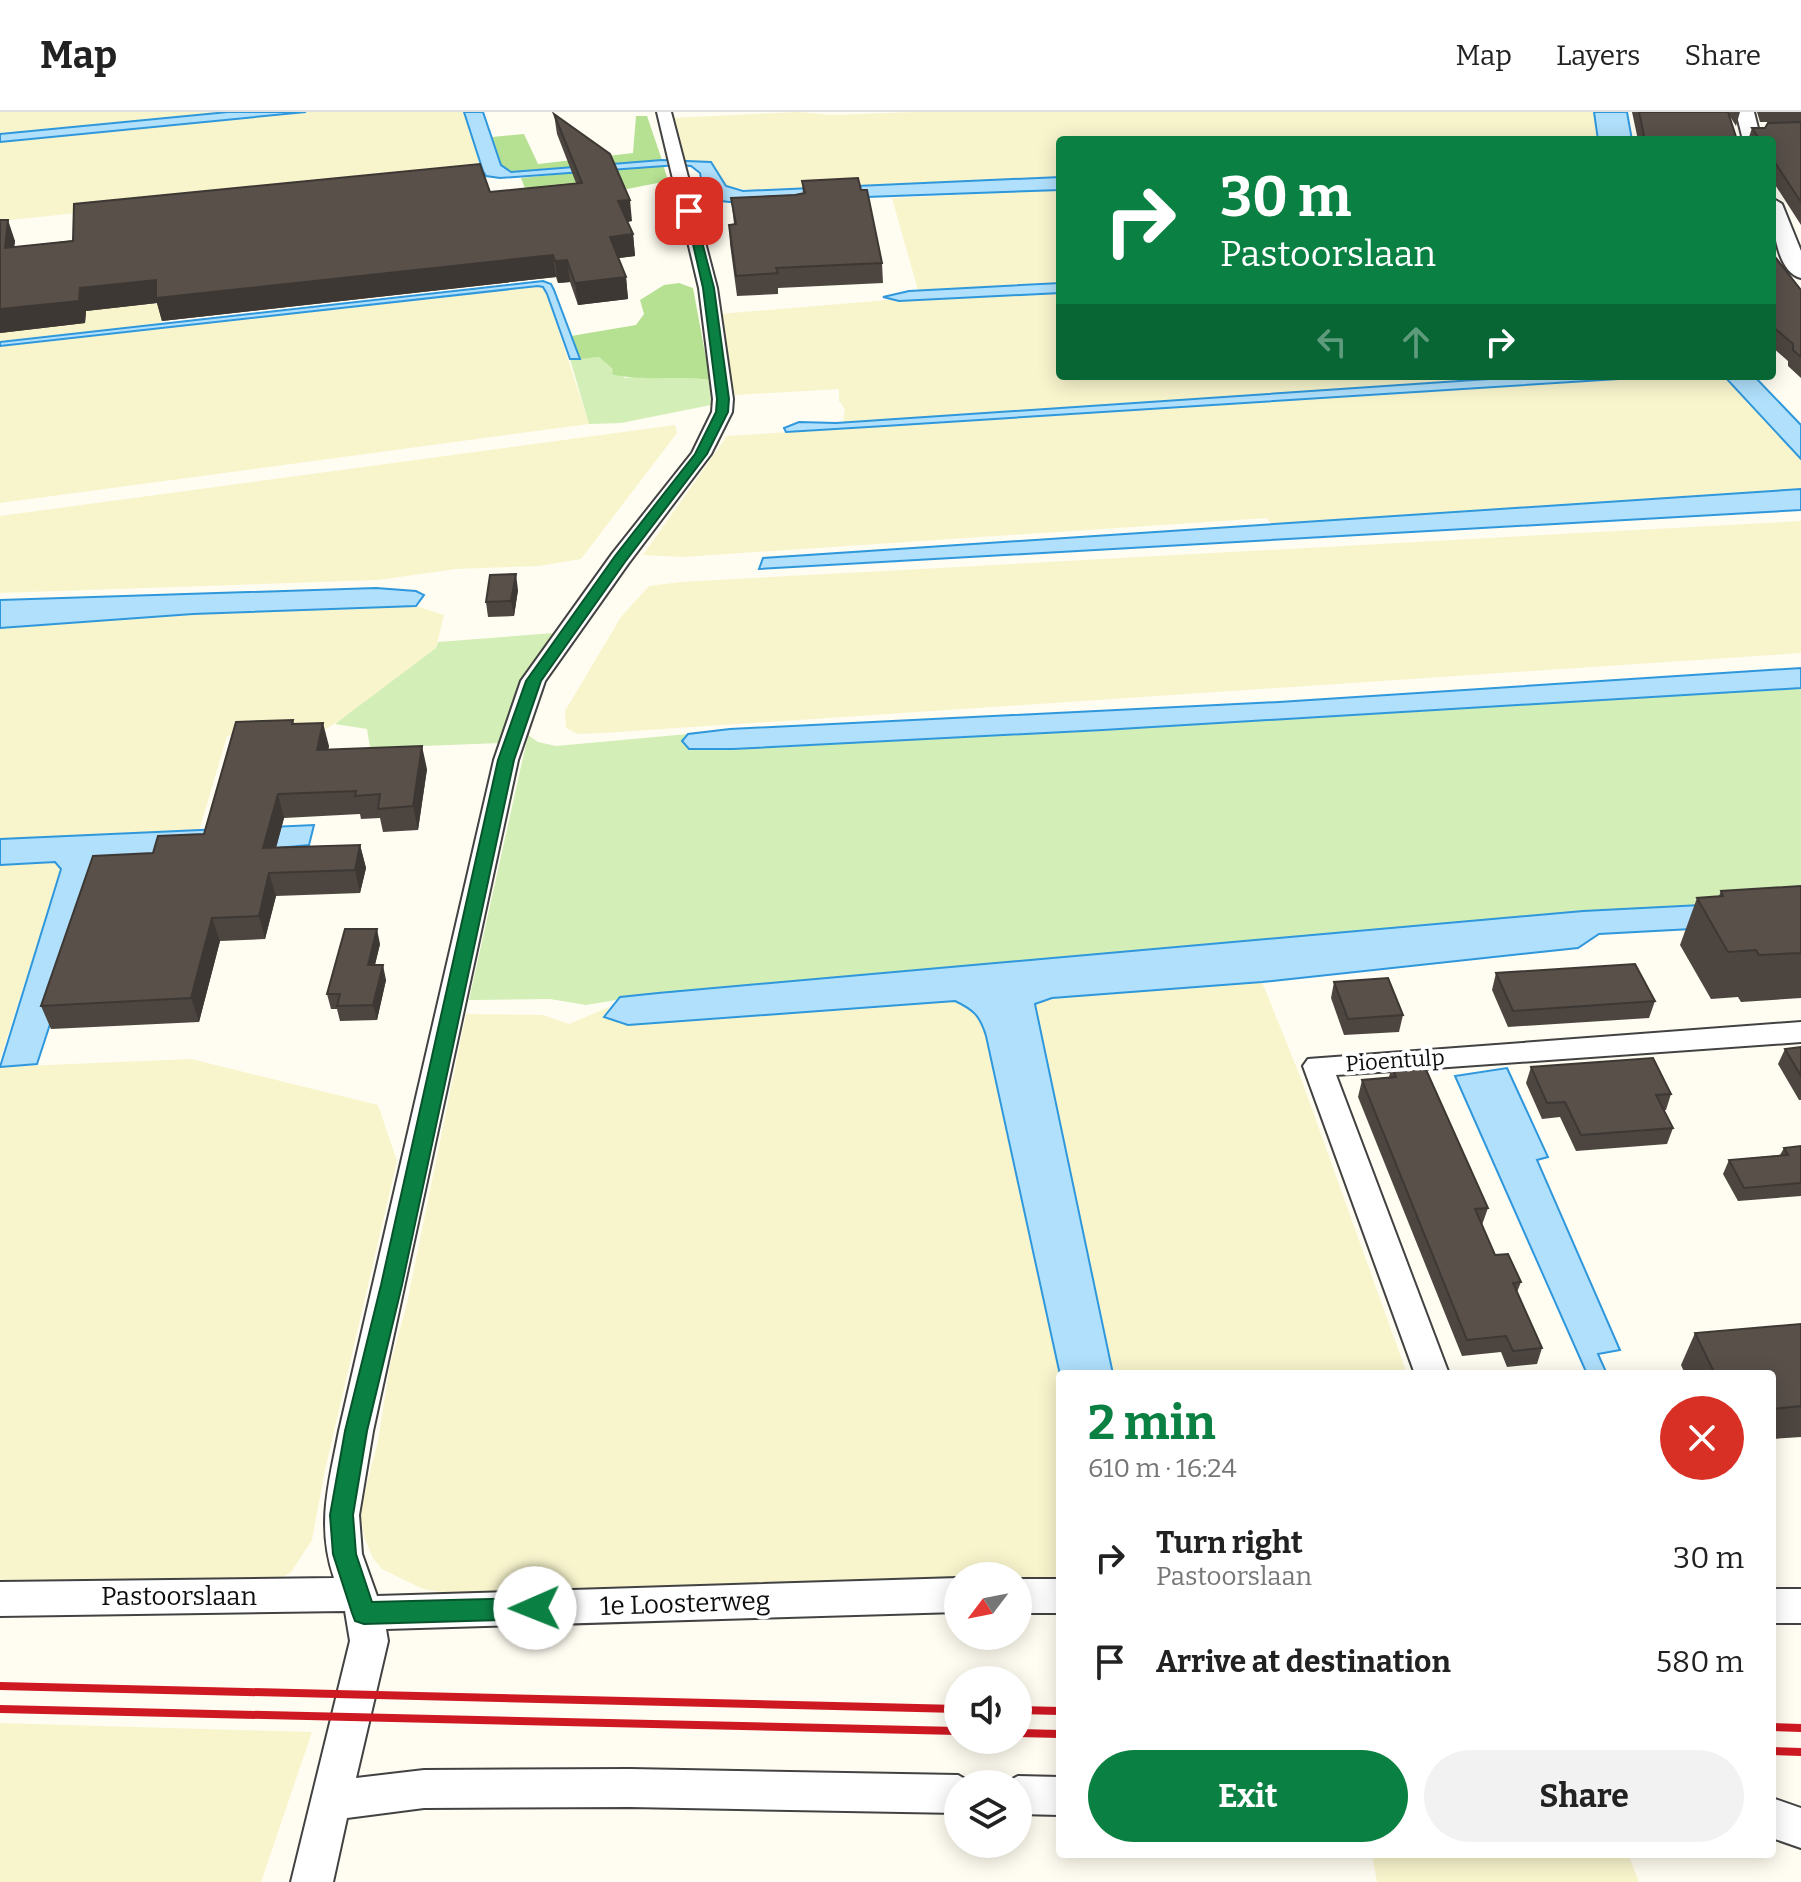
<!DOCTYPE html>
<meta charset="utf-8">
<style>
body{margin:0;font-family:Bitter,serif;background:#f2f2f2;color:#222;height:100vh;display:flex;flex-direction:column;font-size:30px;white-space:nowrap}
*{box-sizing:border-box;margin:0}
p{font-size:26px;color:#767676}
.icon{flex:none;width:44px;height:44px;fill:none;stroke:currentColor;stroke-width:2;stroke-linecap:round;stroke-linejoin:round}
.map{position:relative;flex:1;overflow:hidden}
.side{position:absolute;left:1056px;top:1258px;width:720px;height:488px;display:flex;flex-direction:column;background:#fff;border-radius:8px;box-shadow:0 4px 20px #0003}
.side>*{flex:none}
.guide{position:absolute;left:1056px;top:24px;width:720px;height:244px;border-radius:8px;box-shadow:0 4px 20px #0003;background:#0b8043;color:#fff;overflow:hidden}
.needle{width:52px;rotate:238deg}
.controls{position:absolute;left:944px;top:1450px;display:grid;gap:16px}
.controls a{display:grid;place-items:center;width:88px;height:88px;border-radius:50%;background:#fff;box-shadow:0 4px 20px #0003;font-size:40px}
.pin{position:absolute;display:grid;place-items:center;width:68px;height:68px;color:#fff;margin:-34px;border-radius:16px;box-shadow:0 4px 12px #0006}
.me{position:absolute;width:88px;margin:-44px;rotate:269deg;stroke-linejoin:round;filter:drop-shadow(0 0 6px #0008)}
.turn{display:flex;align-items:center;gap:28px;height:168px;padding:0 32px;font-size:36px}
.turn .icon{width:104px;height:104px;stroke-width:2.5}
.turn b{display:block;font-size:56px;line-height:68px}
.lanes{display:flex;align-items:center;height:76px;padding:0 32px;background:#0003;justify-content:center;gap:40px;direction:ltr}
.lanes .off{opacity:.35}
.round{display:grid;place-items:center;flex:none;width:84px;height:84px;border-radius:42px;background:#f2f2f2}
.headline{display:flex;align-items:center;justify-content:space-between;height:136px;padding:0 32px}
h1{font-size:48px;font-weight:700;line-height:60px;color:#0b8043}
.action{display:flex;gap:16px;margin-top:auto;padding:16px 32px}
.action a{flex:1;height:92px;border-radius:48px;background:#0b8043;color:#fff;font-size:32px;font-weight:700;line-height:92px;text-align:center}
.action a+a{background:#f2f2f2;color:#222}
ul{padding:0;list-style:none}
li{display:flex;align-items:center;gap:24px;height:104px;padding:0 32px}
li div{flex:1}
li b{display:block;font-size:30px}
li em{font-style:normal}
header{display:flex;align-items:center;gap:48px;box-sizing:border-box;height:112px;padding:0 40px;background:#fff;border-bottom:2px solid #e0e0e0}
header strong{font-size:38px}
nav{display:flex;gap:44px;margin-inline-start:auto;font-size:28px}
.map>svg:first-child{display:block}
</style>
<header>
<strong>Map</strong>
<nav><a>Map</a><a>Layers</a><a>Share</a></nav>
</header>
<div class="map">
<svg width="1801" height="1770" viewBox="0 0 1801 1770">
<rect width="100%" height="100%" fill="#fffcf1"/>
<!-- farmland -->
<g fill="#f8f5cd">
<polygon points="0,0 228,0 0,22"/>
<polygon points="306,0 464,0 483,59 0,109 0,30"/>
<polygon points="797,0 833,3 915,0 1594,0 1598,28 1060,28 1060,65 755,79 726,74 711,50 662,48 680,40 672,6"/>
<polygon points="1060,78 1060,171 918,178 892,86"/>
<polygon points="538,174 543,175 547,182 589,312 0,391 0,234"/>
<polygon points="1060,181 1060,264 1534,264 843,310 845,297 839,289 839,277 735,283 719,202 888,188"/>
<polygon points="162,191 161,211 0,230 0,218 83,198"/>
<polygon points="1666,264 1724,264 1801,347 1801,377 1272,413 1267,406 682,445 643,443 727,324"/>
<polygon points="675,313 677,321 581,447 539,454 456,457 378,468 0,481 0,404"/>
<polygon points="1801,409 1801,541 603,621 578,622 566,616 565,599 621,505 649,474 681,470"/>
<polygon points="416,494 444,503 436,536 348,603 326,617 227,624 199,719 0,727 0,516 193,502"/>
<polygon points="55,750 61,757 0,948 0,753"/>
<polygon points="1262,870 1302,969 1407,1262 1113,1262 1035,892 1052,886"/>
<polygon points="956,889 980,905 986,924 1060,1263 1060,1467 1018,1469 1018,1464 958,1464 958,1470 460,1483 423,1477 382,1457 373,1446 364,1425 360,1398 378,1329 390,1253 407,1191 466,902 543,903 569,912 609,895 605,905 628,913"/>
<polygon points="191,947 378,993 397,1049 325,1358 312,1428 291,1460 273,1471 0,1493 0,955"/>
<polygon points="0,1611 312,1620 261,1770 0,1770"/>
<polygon points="1372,1742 1628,1742 1639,1770 1377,1770"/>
</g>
<!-- green -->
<g fill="#d3eeb6">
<polygon points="599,245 625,266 673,264 710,268 711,293 621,311 589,312 570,247"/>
<polygon points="554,521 525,565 500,631 370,636 367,617 335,612 436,536 438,530"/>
<polygon points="1801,576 1801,788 1583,799 658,881 586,893 550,887 469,888 528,623 538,630 556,634 688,622 684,625 840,631"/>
</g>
<!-- forest -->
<g fill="#b6e193">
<polygon points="636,4 647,4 662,48 511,60 501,53 492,25 524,22 538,52 633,41"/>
<polygon points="663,52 668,69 627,77 526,79 521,66"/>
<path d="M679,171L693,176L710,268C679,263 638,270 612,262L613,257L599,245L580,247L571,224L636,213L644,202L640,188L664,173Z"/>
</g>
<!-- water -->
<g fill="#b0e0fc" stroke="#2f97db" stroke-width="2">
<polygon points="228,0 306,0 0,30 0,22"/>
<path d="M464,0H483L501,53L511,60L662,48L711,50L726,74L743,79L1060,65V78L729,90C707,88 703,81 700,61L691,54L678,53L500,66L486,64L483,59Z"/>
<polygon points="1594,0 1627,0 1632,28 1598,28"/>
<polygon points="543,169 551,172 554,178 580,247 570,247 547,182 543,175 538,174 0,234 0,230"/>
<polygon points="1060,171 1060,181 899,189 883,185 909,179"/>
<polygon points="1534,264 1666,264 885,314 786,320 784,316 799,310 836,311"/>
<polygon points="1724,264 1754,264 1801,313 1801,347"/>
<polygon points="1801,377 1801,398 759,457 763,446"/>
<polygon points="376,476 416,479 424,483 416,494 193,502 0,516 0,488"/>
<polygon points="1801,556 1801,576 1103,618 733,637 689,637 682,629 688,622 730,617 1279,590"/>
<polygon points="314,713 309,733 247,739 69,854 37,952 0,955 61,757 55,750 0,753 0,727"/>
<path d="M1801,788V811L1599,822L1578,836L1262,870L1052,886L1035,892L1113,1262L1060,1263L986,924C980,904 974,898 955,889L628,913L604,905L620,885L658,881L1583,799Z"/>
<polygon points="1507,956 1548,1045 1537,1048 1620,1238 1598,1242 1607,1262 1587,1262 1455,964"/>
</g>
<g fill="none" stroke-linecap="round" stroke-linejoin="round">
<!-- minor casing -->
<g stroke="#424242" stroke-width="4">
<g id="minor">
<path d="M657,0H671L717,176L733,287L732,300L711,342L628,452L545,569L518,648L373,1319L359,1403L362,1442L377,1484L958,1466V1500L386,1517L388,1529L356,1666L424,1658L630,1657L958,1663L974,1672H958V1701L630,1695L424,1696L347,1706L333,1770H291L350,1529L345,1499L0,1504V1470L334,1466C316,1413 329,1371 339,1319L494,648L521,569L612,442L692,341L712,300L713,287L699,176Z"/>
<polygon points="1801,910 1801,930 1336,963 1449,1262 1415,1262 1303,954 1308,947"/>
<rect x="1018" y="1467" width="42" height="34"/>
<rect x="1772" y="1477" width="29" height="34"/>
<polygon points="1018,1664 1060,1665 1060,1703 1018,1702 1018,1672 1003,1672"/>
<polygon points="1772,1686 1801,1696 1801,1736 1772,1726"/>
</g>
</g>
<!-- tertiary casing -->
<g stroke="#424242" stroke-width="4">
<g id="tertiary">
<polygon points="1736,0 1754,0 1761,28 1743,28"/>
<path d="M1772,86L1782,92L1801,139V166C1775,160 1772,108 1772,86Z"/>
</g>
</g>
<!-- minor -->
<use href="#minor" fill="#fff" fill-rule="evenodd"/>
<!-- tertiary -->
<use href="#tertiary" fill="#fff" fill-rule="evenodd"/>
<!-- rail -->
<g stroke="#ce1822" stroke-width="8">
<polyline points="0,1574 958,1597"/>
<polyline points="0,1597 958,1619"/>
<polyline points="1018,1598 1060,1599"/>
<polyline points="1772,1615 1801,1616"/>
<polyline points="1018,1621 1060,1622"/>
<polyline points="1772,1639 1801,1640"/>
</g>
</g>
<!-- wall -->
<g fill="#4d4540">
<polygon points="1632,0 1740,0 1736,14 1729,3 1737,28 1638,28"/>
<polygon points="1757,0 1801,0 1801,10 1760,10"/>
<polygon points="554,2 632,109 627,110 633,122 635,144 618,146 626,165 628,187 578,193 570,170 558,171 556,165 162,209 157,191 86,199 85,211 0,221 0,108 15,129 14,135 490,80 576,71 557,22"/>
<polygon points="1801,10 1801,113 1772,68 1772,28 1748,28 1752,16 1765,16"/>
<polygon points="802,69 882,151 883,171 778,176 778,182 737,184 730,132 729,113 734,112 731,86 803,82"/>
<polygon points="1772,141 1801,178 1801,266 1788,254 1788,249 1772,235"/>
<polygon points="518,478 514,504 488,505 486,490"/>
<polygon points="293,608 294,612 329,634 328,638 427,657 418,718 383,720 380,706 361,707 360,702 284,706 276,735 360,733 366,756 360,781 276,784 265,827 220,829 199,910 51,917 41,894 153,741 204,722"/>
<polygon points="1801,774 1801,886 1741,890 1738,885 1711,887 1680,833 1697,786 1719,784 1721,779"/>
<polygon points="380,832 375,853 386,868 377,908 340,909 337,897 331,897 327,882"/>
<polygon points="1496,861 1655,889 1649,906 1508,915 1492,878"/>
<polygon points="1334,870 1403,903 1399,920 1344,923 1331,886"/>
<polygon points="1801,935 1801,988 1799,988 1778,952 1785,937"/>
<polygon points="1392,953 1488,1096 1482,1113 1495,1143 1521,1170 1517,1180 1542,1236 1537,1252 1507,1255 1501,1240 1462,1244 1358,985 1362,968 1389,965"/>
<polygon points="1531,955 1671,982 1666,998 1664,998 1673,1016 1667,1032 1576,1039 1560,1005 1542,1007 1526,971"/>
<polygon points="1801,1034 1801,1084 1738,1089 1723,1062 1729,1048 1780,1043 1784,1036"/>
<polygon points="1801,1212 1801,1325 1772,1327 1772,1262 1685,1262 1681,1253 1695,1221"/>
</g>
<!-- shaded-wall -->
<g fill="#3e3834">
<polygon points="630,88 632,109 620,111 618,89"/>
<polygon points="8,108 15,129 11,158 5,136"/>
<polygon points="633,122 635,144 612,147 610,125"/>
<polygon points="553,143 556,165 162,209 157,191 86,199 85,211 0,221 0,197 80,176 156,168"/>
<polygon points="567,148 570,170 558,171 555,149"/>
<polygon points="626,165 628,187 578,193 575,171"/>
<polygon points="516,462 518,478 514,504 511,489"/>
<polygon points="323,611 329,634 323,661 317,638"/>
<polygon points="422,634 427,657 418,718 413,694"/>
<polygon points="278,682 284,706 270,759 263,736"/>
<polygon points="360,733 366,756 360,781 355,758"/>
<polygon points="269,761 276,784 265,827 259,804"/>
<polygon points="212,806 220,829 199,910 191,886"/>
<polygon points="377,817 380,832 371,868 368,853"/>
<polygon points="383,853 386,868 377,908 373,893"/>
</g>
<!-- building -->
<g fill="#59504a" stroke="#3e3834" stroke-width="2">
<polygon points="1639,0 1728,0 1737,28 1645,28"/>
<polygon points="554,2 610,42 630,88 618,89 633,122 610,125 626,165 575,171 567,148 555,149 553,143 156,186 156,168 80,176 79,189 0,197 0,108 8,108 5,136 73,129 74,92 480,52 490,80 582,71"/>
<polygon points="1801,10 1801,90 1772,46 1772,28 1760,28 1752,16 1765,16 1768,11"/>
<polygon points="858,66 861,78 867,78 882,151 776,156 778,161 736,164 729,113 736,112 731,86 795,83 805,81 802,69"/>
<polygon points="1772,141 1801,178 1801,245 1793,238 1793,232 1772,214"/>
<polygon points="516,462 511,489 486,490 490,463"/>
<polygon points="293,608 292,612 323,611 317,638 422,634 413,694 378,697 380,682 355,684 356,679 278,682 263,736 360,733 355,758 269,761 259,804 212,806 191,886 41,894 93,744 153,741 158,724 204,722 236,610"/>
<polygon points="1801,774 1801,841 1759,843 1756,838 1728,840 1697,786 1723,784 1721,779"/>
<polygon points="345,817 377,817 368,853 383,853 373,893 337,894 340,882 327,882"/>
<polygon points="1635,852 1655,889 1513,899 1496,861"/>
<polygon points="1388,866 1403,903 1348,907 1334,870"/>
<polygon points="1801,935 1801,964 1785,937"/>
<polygon points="1653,946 1671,982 1656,983 1673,1016 1581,1023 1565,990 1547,991 1531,955"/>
<polygon points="1423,951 1488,1096 1475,1097 1495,1143 1508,1142 1521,1170 1513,1171 1542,1236 1513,1239 1506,1224 1467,1228 1362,968 1396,965 1392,953"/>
<polygon points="1801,1034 1801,1071 1744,1076 1729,1048 1788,1043 1784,1036"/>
<polygon points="1801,1212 1801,1294 1772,1297 1772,1262 1715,1262 1695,1221"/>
</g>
<!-- route -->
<polygon fill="#0b8043" stroke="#07532c" stroke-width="2" points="685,97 694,99 714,176 729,287 728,300 707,342 625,450 541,569 514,648 402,1173 367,1319 353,1403 356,1442 372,1490 535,1486 543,1489 547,1496 543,1504 535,1507 364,1512 355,1509 352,1501 333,1442 330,1403 345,1319 381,1173 498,648 526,569 615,444 695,342 716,300 717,287 703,176"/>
<g text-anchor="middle" stroke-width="8" stroke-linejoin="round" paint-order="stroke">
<!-- street labels -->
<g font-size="22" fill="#0f0f0f" stroke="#fff">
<text transform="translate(1395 948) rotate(-4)" y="8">Pioentulp</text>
</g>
<!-- near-street labels -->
<g font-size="26" fill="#0f0f0f" stroke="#fff">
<text x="179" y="1493">Pastoorslaan</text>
<text transform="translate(685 1491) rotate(-2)" y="9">1e Loosterweg</text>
</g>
</g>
</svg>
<div class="controls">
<a><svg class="needle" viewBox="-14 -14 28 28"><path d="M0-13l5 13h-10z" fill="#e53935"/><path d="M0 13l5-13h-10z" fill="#767676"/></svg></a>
<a><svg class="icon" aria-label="sound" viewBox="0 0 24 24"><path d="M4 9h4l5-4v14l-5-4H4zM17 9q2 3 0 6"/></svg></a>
<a><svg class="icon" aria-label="layers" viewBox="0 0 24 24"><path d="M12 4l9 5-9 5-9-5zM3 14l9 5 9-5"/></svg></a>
</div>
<div class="pin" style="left:689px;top:99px;background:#d93025"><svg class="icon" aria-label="arrive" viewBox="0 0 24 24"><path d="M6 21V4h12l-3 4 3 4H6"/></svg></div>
<svg class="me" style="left:535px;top:1496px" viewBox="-20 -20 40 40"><circle r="19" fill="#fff"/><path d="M0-13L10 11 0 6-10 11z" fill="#0b8043"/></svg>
<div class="guide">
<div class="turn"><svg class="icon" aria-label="right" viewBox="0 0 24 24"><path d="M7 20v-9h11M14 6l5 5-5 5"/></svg><div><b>30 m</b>Pastoorslaan</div></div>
<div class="lanes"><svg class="icon off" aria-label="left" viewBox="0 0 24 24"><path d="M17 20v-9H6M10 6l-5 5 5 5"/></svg><svg class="icon off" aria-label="ahead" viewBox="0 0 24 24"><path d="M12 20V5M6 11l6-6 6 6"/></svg><svg class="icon" aria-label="right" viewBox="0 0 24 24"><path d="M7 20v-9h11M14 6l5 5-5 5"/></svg></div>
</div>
<section class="side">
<div class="headline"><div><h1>2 min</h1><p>610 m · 16:24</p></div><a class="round" style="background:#d93025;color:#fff"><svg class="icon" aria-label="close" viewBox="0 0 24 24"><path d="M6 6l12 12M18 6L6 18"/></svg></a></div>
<ul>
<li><svg class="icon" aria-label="right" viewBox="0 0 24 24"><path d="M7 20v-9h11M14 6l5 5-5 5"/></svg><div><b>Turn right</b><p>Pastoorslaan</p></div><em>30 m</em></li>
<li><svg class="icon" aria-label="arrive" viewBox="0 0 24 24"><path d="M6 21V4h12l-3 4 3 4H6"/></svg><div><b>Arrive at destination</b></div><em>580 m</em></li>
</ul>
<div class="action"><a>Exit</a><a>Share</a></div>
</section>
</div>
